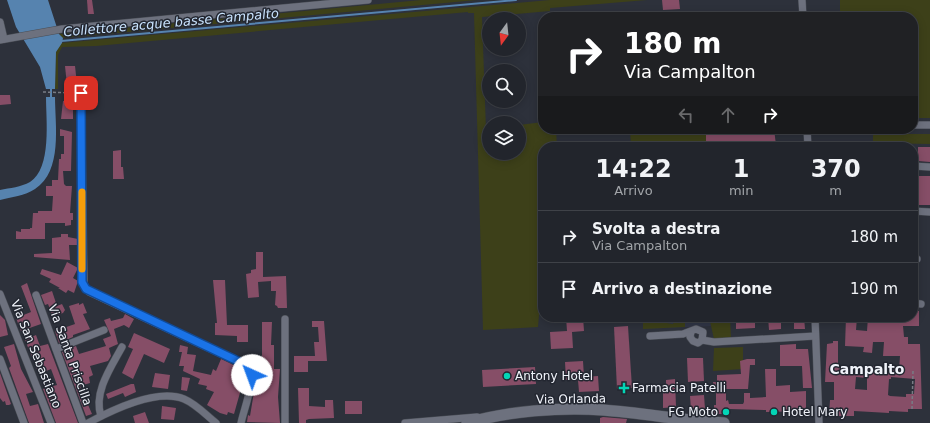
<!DOCTYPE html>
<html lang="it">
<style>
body{margin:0;font-family:"DejaVu Sans",sans-serif;background:#2a2d34;color:#f1f3f6;height:100vh;display:flex;flex-direction:column;font-size:15px;white-space:nowrap}
*{box-sizing:border-box;margin:0}
p{font-size:13px;color:#a2a5a9}
.icon{flex:none;width:22px;height:22px;fill:none;stroke:currentColor;stroke-width:2;stroke-linecap:round;stroke-linejoin:round}
.map{position:relative;flex:1;overflow:hidden}
.sheet{position:absolute;left:538px;top:142px;width:380px;height:180px;display:flex;flex-direction:column;background:#22252c;border-radius:16px;box-shadow:0 2px 10px #0003,0 0 0 1px #3f4248}
.sheet>*{flex:none}
.guide{position:absolute;left:538px;top:12px;width:380px;height:122px;border-radius:16px;box-shadow:0 2px 10px #0003,0 0 0 1px #3f4248;background:#202124;color:#fff;overflow:hidden}
.needle{width:26px;rotate:195deg}
.tools{position:absolute;left:482px;top:12px;display:grid;gap:8px}
.tools a{display:grid;place-items:center;width:44px;height:44px;border-radius:50%;background:#22252c;box-shadow:0 2px 10px #0003,0 0 0 1px #3f4248;font-size:20px}
.pin{position:absolute;display:grid;place-items:center;width:34px;height:34px;color:#fff;margin:-17px;border-radius:8px;box-shadow:0 2px 6px #0006}
.me{position:absolute;width:44px;margin:-22px;rotate:317deg;stroke-linejoin:round;filter:drop-shadow(0 0 3px #0008)}
.turn{display:flex;align-items:center;gap:14px;height:84px;padding:0 20px;font-size:18px}
.turn .icon{width:52px;height:52px;stroke-width:2.5}
.turn b{display:block;font-size:28px;line-height:34px}
.lanes{display:flex;align-items:center;height:38px;padding:0 20px;background:#0003;justify-content:center;gap:20px;direction:ltr}
.lanes .off{opacity:.35}
.eta{display:flex;justify-content:space-evenly;align-items:center;height:68px;text-align:center}
.eta b{font-size:24px;font-weight:600;line-height:28px}
ul{padding:0;list-style:none}
li{display:flex;align-items:center;gap:12px;height:52px;padding:0 20px;border-top:1px solid #3f4248}
li div{flex:1}
li b{display:block;font-size:15px}
li em{font-style:normal}
.map>svg:first-child{display:block}
</style>
<div class="map">
<svg width="930" height="423" viewBox="0 0 930 423">
<rect width="100%" height="100%" fill="#2d313b"/>
<!-- built -->
<polygon fill="#313647" points="643,317 712,317 712,326 643,329"/>
<!-- green -->
<g fill="#3d4019">
<polygon points="421,0 477,0 63,38 59,34"/>
<polygon points="550,0 647,0 550,8 550,11 482,17 486,130 489,130 489,153 519,153 519,125 543,122 543,129 556,129 557,147 543,147 543,267 538,327 483,330 474,13 468,13 468,12 96,46 62,47 58,55 58,89 55,89 56,52 61,43"/>
<polygon points="840,0 930,0 930,118 913,118 913,17 855,17 854,11 840,11"/>
<polygon points="630,129 715,129 715,134 706,135 706,147 631,147"/>
<polygon points="873,134 930,134 930,144 873,143"/>
<polygon points="643,317 654,317 654,321 673,324 675,317 685,317 685,327 643,329"/>
<polygon points="709,317 730,317 731,338 714,339"/>
<polygon points="743,347 743,369 713,371 714,348"/>
</g>
<!-- water -->
<g fill="#5683af">
<polygon points="7,0 48,0 59,34 63,38 62,43 56,52 55,89 46,89 40,67 16,27"/>
<path d="M46,97H55C55,125 63,171 35,189C25,196 11,197 0,200V190C10,188 21,187 30,182C52,168 46,120 46,97Z"/>
</g>
<g fill="none" stroke-linecap="round" stroke-linejoin="round">
<!-- stream -->
<g stroke="#5683af" stroke-width="2">
<polyline points="61,41 516,0"/>
<polyline points="51,87 51,98"/>
</g>
</g>
<!-- building -->
<g fill="#864e67" fill-rule="evenodd">
<polygon points="87,0 92,0 94,14 88,14"/>
<polygon points="662,0 679,0 680,9 663,10"/>
<polygon points="65,66 75,66 77,84 67,85"/>
<polygon points="0,95 10,95 11,104 0,105"/>
<polygon points="63,101 69,101 69,104 73,104 73,119 61,119"/>
<polygon points="60,129 72,132 71,171 63,171 64,184 66,186 72,186 70,213 73,213 73,220 71,220 71,225 65,226 65,223 45,223 45,239 16,239 16,231 21,232 21,229 30,229 30,228 32,228 33,213 38,213 38,211 52,211 53,196 46,196 46,186 52,186 52,180 58,180 59,159 61,159 61,154 64,154 64,136 60,136"/>
<polygon points="724,129 774,129 776,145 706,147 706,135 725,133"/>
<polygon points="918,147 930,147 930,162 918,161"/>
<polygon points="121,150 121,167 123,167 124,179 113,179 113,151"/>
<polygon points="919,176 930,176 930,205 913,205 913,193 919,193"/>
<polygon points="61,234 68,234 68,237 78,239 78,245 69,245 70,260 34,257 34,254 52,253 52,238 61,237"/>
<polygon points="256,252 263,252 263,277 286,276 287,308 278,308 277,306 275,305 276,291 271,291 271,281 258,282 259,297 248,298 246,274 251,273 251,270 256,269"/>
<polygon points="67,262 78,268 73,278 78,281 74,293 68,290 66,293 58,288 60,288 49,282 51,279 40,274 42,269 61,275"/>
<polygon points="213,280 225,280 227,325 248,325 248,342 237,342 237,336 215,335 215,323 217,323"/>
<polygon points="27,283 41,324 21,331 16,318 31,312 21,286"/>
<polygon points="52,291 57,306 62,304 65,310 63,313 53,317 48,304 45,305 41,295"/>
<polygon points="79,303 79,305 83,303 87,313 83,314 90,329 73,335 73,337 59,343 55,331 75,324 69,306"/>
<path d="M914,311H919V326H903L904,337H908V344H920L922,409H908V412L889,411V413L854,411V416H829L830,400H834V382H825L827,344L833,343V341H838V368H863L869,366H875V369L899,370L900,356H883L884,342H873L872,353L863,352L864,347L845,346L846,317H857L856,330L867,331L868,317H913ZM856,377L867,378V390L855,389ZM891,377L915,379L914,394H906V397L890,396L888,395L889,379H891Z"/>
<polygon points="125,314 134,319 129,328 124,325 114,329 118,344 109,348 111,356 108,361 90,366 93,375 89,377 90,383 80,386 92,414 86,416 62,352 76,346 79,354 106,346 103,339 111,336 104,320 110,318 111,321 123,318"/>
<polygon points="0,315 5,320 8,335 0,337"/>
<polygon points="566,317 583,317 584,331 572,332 573,348 551,349 550,332 567,331"/>
<polygon points="736,317 755,317 755,328 736,329"/>
<polygon points="768,317 781,317 781,329 769,330"/>
<polygon points="794,317 804,317 805,329 794,329"/>
<polygon points="312,321 324,321 327,361 308,361 308,372 294,372 294,356 315,356 314,342 319,342 318,327 312,327"/>
<polygon points="262,322 272,322 271,345 274,345 274,369 280,369 278,397 280,423 247,422 248,415 250,416 258,368 262,368"/>
<polygon points="628,326 632,388 617,389 614,327"/>
<polygon points="134,333 170,349 164,363 144,354 133,379 122,373 133,349 128,347"/>
<polygon points="36,335 40,346 48,344 78,423 56,423 43,389 57,385 51,369 39,374 25,340"/>
<polygon points="14,344 21,369 33,392 26,394 30,406 38,404 44,423 29,423 9,368 11,366 4,347"/>
<polygon points="796,344 796,349 808,349 812,388 803,388 802,366 780,366 780,345"/>
<polygon points="180,345 188,347 187,354 196,355 193,371 211,375 213,369 216,371 221,359 240,368 238,372 245,375 234,414 228,412 227,415 220,413 207,405 214,392 206,389 207,386 198,384 200,379 183,371 184,366 179,366 182,352 179,352"/>
<polygon points="687,358 703,358 704,381 688,382"/>
<polygon points="747,359 755,359 755,365 750,365 748,389 726,389 726,401 728,400 729,404 743,404 744,402 744,393 750,393 750,398 766,397 765,369 776,369 776,386 790,385 790,392 806,391 806,411 766,412 766,410 729,409 729,414 714,414 714,405 716,405 716,389 714,389 713,382 717,382 717,375 741,374 740,361"/>
<polygon points="583,361 584,377 598,376 599,391 579,392 578,380 566,380 565,362"/>
<polygon points="535,367 536,384 483,387 482,370"/>
<polygon points="0,373 11,404 9,405 6,405 5,401 3,402 0,398"/>
<polygon points="155,373 170,375 168,389 152,387"/>
<polygon points="182,377 190,378 187,391 181,390"/>
<polygon points="675,379 676,407 663,408 663,393 666,393 666,380"/>
<polygon points="131,384 134,384 136,392 125,397 123,393 108,399 106,394"/>
<polygon points="298,388 309,388 309,406 325,407 325,400 333,400 334,418 309,419 306,420 306,423 299,423"/>
<polygon points="704,395 705,409 691,410 690,396"/>
<rect x="345" y="401" width="17" height="13"/>
<polygon points="162,406 176,408 174,420 161,419"/>
<polygon points="145,412 149,423 135,423 133,416"/>
<polygon points="603,417 627,419 626,423 600,423 600,418"/>
</g>
<g fill="none" stroke-linecap="round" stroke-linejoin="round">
<!-- street casing -->
<g stroke="#4a4e56" stroke-width="8">
<g id="street">
<polyline points="802,0 803,17"/>
<polyline points="0,22 4,39"/>
<polyline points="0,40 62,29 368,0"/>
<path d="M81,93L84,285L89,292L249,367C256,379 244,409 241,423"/>
<polyline points="913,125 930,125"/>
<polyline points="807,129 808,147"/>
<polyline points="913,166 930,167"/>
<polyline points="913,211 930,212"/>
<polyline points="913,259 917,259"/>
<polyline points="0,294 51,423"/>
<polyline points="36,295 83,423"/>
<polyline points="913,303 921,304"/>
<polyline points="815,317 819,423"/>
<polyline points="650,336 683,334 696,329 703,332 702,340 698,343 693,341 690,337 691,332"/>
<polyline points="702,340 714,342 815,336"/>
<polyline points="56,349 104,330"/>
<polyline points="0,359 24,423"/>
<path d="M101,416C93,393 111,367 122,347"/>
<path d="M88,423C112,410 157,388 184,399C196,404 206,415 216,423"/>
<polyline points="285,423 285,319"/>
<polyline points="405,423 477,417"/>
</g>
</g>
<!-- secondary casing -->
<g stroke="#4a4e56" stroke-width="12">
<path id="secondary" d="M467,423C508,411 560,407 603,410C644,413 684,421 724,423"/>
</g>
<!-- path -->
<g stroke="#787c85" stroke-width="1.5" stroke-dasharray="3 2" stroke-linecap="butt">
<polyline points="43,92 75,93"/>
<polyline points="912,409 913,371"/>
</g>
<!-- street -->
<use href="#street" stroke="#6d717e" stroke-width="7"/>
<!-- secondary -->
<use href="#secondary" stroke="#6d717e" stroke-width="11"/>
</g>
<g fill="none" stroke-linecap="round" stroke-linejoin="round">
<!-- route casing -->
<g stroke="#114b97" stroke-width="10">
<polyline id="route" points="81,93 82,282 86,289 244,364 249,367 252,375"/>
</g>
<!-- route -->
<use href="#route" stroke="#1a73e8" stroke-width="7"/>
<!-- slow -->
<polyline stroke="#f59e0b" stroke-width="7" points="82,192 82,269"/>
</g>
<!-- markers -->
<g fill="#03d5b6" stroke="#232731" stroke-width="1.5">
<circle cx="507" cy="376" r="4"/>
<path d="M622 382h4v4h4v4h-4v4h-4v-4h-4v-4h4z"/>
<circle cx="726" cy="412" r="4"/>
<circle cx="774" cy="412" r="4"/>
</g>
<g text-anchor="middle" stroke-width="3" stroke-linejoin="round" paint-order="stroke">
<!-- street labels -->
<g font-size="12" fill="#f1f4fb" stroke="#232731">
<text transform="translate(36 354) rotate(68)" y="4">Via San Sebastiano</text>
<text transform="translate(70 355) rotate(70)" y="4">Via Santa Priscilla</text>
<text transform="translate(571 399) rotate(-1)" y="4">Via Orlanda</text>
</g>
<!-- poi labels -->
<g font-size="12" fill="#f1f4fb" stroke="#232731" text-anchor="start">
<text x="515" y="380">Antony Hotel</text>
<text x="632" y="392">Farmacia Patelli</text>
<text x="718" y="416" text-anchor="end">FG Moto</text>
<text x="782" y="416">Hotel Mary</text>
</g>
<!-- water labels -->
<g font-size="13" font-style="italic" fill="#c9e3fd" stroke="#232731">
<text transform="translate(171 22) rotate(-5)" y="5">Collettore acque basse Campalto</text>
</g>
<!-- quarter labels -->
<g font-size="14" font-weight="bold" fill="#f1f4fb" stroke="#232731">
<text x="867" y="374">Campalto</text>
</g>
</g>
</svg>
<div class="tools">
<a><svg class="needle" viewBox="-14 -14 28 28"><path d="M0-13l5 13h-10z" fill="#e53935"/><path d="M0 13l5-13h-10z" fill="#a2a5a9"/></svg></a>
<a><svg class="icon" aria-label="search" viewBox="0 0 24 24"><circle cx="10" cy="10" r="6"/><path d="M15 15l6 6"/></svg></a>
<a><svg class="icon" aria-label="layers" viewBox="0 0 24 24"><path d="M12 4l9 5-9 5-9-5zM3 14l9 5 9-5"/></svg></a>
</div>
<div class="pin" style="left:81px;top:93px;background:#d93025"><svg class="icon" aria-label="arrive" viewBox="0 0 24 24"><path d="M6 21V4h12l-3 4 3 4H6"/></svg></div>
<svg class="me" style="left:252px;top:375px" viewBox="-20 -20 40 40"><circle r="19" fill="#fff"/><path d="M0-13L10 11 0 6-10 11z" fill="#1a73e8"/></svg>
<div class="guide">
<div class="turn"><svg class="icon" aria-label="right" viewBox="0 0 24 24"><path d="M7 20v-9h11M14 6l5 5-5 5"/></svg><div><b>180 m</b>Via Campalton</div></div>
<div class="lanes"><svg class="icon off" aria-label="left" viewBox="0 0 24 24"><path d="M17 20v-9H6M10 6l-5 5 5 5"/></svg><svg class="icon off" aria-label="ahead" viewBox="0 0 24 24"><path d="M12 20V5M6 11l6-6 6 6"/></svg><svg class="icon" aria-label="right" viewBox="0 0 24 24"><path d="M7 20v-9h11M14 6l5 5-5 5"/></svg></div>
</div>
<section class="sheet">
<div class="eta">
<div><b>14:22</b><p>Arrivo</p></div>
<div><b>1</b><p>min</p></div>
<div><b>370</b><p>m</p></div>
</div>
<ul>
<li><svg class="icon" aria-label="right" viewBox="0 0 24 24"><path d="M7 20v-9h11M14 6l5 5-5 5"/></svg><div><b>Svolta a destra</b><p>Via Campalton</p></div><em>180 m</em></li>
<li><svg class="icon" aria-label="arrive" viewBox="0 0 24 24"><path d="M6 21V4h12l-3 4 3 4H6"/></svg><div><b>Arrivo a destinazione</b></div><em>190 m</em></li>
</ul>
</section>
</div>
